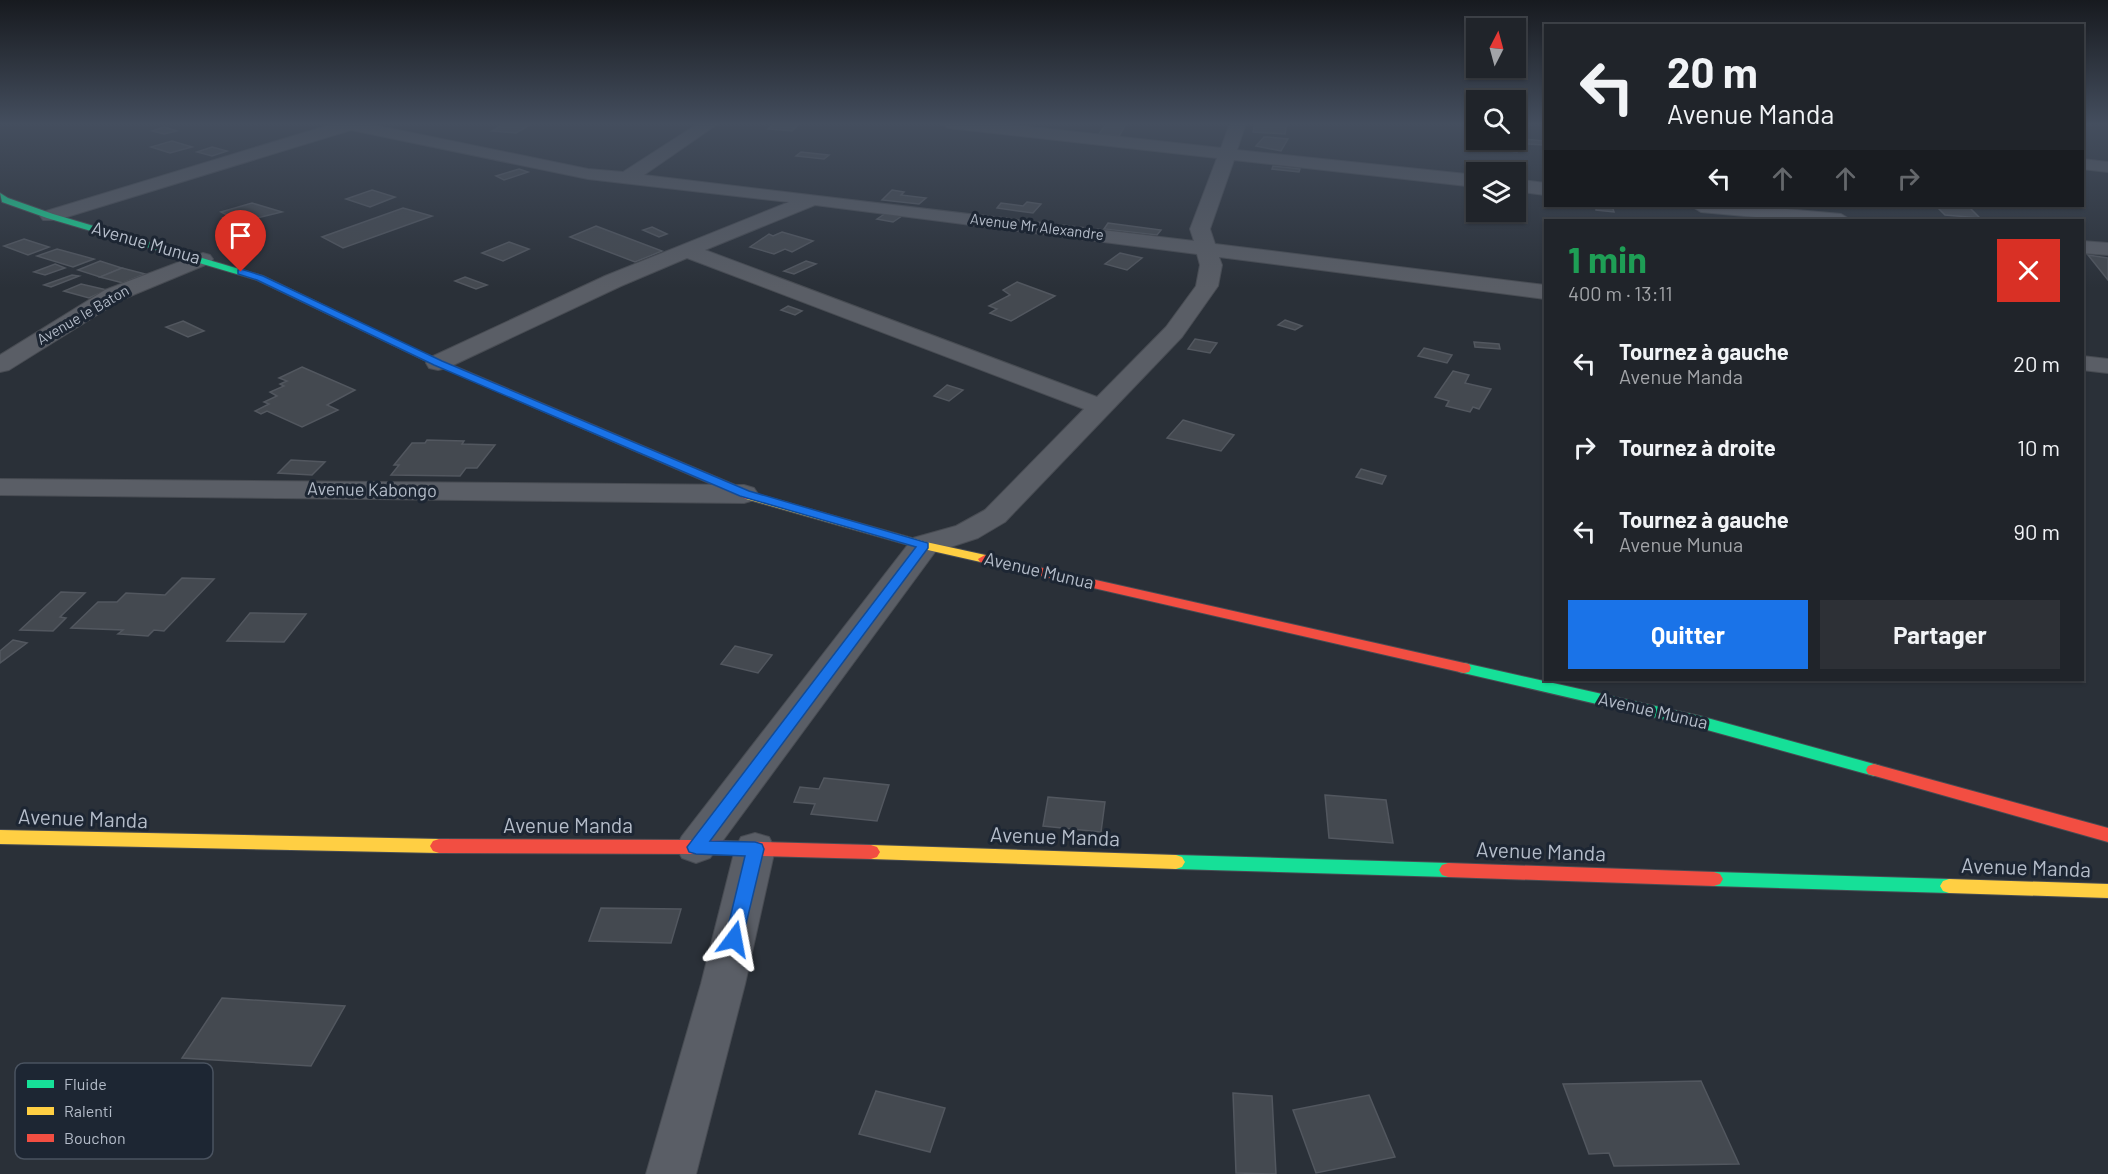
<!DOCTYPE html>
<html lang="fr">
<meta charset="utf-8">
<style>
body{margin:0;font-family:Barlow,sans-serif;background:#2d3036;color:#f1f3f6;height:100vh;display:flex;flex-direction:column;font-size:22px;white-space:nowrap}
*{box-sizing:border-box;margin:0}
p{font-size:20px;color:#a2a4a8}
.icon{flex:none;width:33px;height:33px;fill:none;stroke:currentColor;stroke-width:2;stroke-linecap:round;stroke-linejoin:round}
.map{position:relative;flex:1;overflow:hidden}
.panel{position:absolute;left:1544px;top:219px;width:540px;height:462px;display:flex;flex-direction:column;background:#20242a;border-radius:0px;box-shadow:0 2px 4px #0004,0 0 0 2px #3d4147}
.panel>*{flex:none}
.top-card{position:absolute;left:1544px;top:24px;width:540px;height:183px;border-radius:0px;box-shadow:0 2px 4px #0004,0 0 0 2px #3d4147;background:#20242a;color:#f1f3f6;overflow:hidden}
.needle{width:39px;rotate:6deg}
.buttons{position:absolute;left:1466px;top:18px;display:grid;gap:12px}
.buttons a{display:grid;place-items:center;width:60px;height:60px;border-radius:0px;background:#20242a;box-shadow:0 2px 4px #0004,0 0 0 2px #3d4147;font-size:30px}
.pin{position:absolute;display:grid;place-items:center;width:51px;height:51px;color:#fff;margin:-62px -26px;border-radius:50% 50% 50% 0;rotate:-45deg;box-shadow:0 0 6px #0007}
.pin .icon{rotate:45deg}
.me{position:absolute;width:66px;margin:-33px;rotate:13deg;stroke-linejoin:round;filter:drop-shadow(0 0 4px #0008)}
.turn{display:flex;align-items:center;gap:21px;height:126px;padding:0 24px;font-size:27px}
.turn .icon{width:78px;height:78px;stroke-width:2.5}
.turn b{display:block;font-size:42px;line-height:51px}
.lanes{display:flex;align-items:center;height:57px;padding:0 24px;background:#0003;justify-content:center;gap:30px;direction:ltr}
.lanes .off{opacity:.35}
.round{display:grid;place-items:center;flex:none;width:63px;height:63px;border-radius:0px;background:#2d3036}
.head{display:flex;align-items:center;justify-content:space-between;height:102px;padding:0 24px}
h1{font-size:36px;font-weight:700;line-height:45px;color:#1e9e55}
.button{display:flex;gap:12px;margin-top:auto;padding:12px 24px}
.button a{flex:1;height:69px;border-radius:0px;background:#1a73e8;color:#fff;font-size:24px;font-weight:700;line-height:69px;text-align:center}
.button a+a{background:#2d3036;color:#f1f3f6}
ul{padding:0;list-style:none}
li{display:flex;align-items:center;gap:18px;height:84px;padding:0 24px}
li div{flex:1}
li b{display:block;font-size:22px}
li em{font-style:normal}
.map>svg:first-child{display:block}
</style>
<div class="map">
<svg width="2108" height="1174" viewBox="0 0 2108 1174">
<rect width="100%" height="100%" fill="#2a3038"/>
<!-- building -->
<g fill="#444950" stroke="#52575f" stroke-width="1.5">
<polygon points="506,123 533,123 516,133 492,131"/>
<polygon points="775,123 800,123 792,131 768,129"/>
<polygon points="1107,123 1127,123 1119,136 1099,134"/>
<polygon points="1255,123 1287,123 1285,134 1253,132"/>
<polygon points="164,127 177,131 164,134 152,131"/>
<polygon points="1264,137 1268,137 1288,139 1281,151 1256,146"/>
<polygon points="1515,138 1543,141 1543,145 1513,143"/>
<polygon points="172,141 192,147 170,153 151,147"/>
<polygon points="1478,143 1518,147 1517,152 1477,147"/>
<polygon points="212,147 227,151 212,156 197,152"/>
<polygon points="801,152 829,155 824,159 796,156"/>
<polygon points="1273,166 1300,169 1299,172 1272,169"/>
<polygon points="519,169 528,172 504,180 496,176"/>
<polygon points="372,190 395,197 370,207 346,199"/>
<polygon points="892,190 904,192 901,195 926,198 919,204 882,200"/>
<polygon points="1027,202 1041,204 1033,213 997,208 1001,203 1023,206"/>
<polygon points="252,203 282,212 241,222 236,219 229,221 223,218 229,216 221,212"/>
<polygon points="1596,206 1612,206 1614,212 1596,210"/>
<polygon points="1936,206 1968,206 1980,218 1945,215"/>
<polygon points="403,208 432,216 343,248 322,237"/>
<polygon points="889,211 905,214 893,222 877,219"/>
<polygon points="1108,223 1161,230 1157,235 1104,229"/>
<polygon points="596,226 662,251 635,262 570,237"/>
<polygon points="652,227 667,234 659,237 643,230"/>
<polygon points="782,232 813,241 792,252 785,249 774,254 750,247 769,234 773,236"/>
<polygon points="24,239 49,247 28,255 4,246"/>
<polygon points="509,242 529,249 503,261 482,253"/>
<polygon points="57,249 94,259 73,267 37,256"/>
<polygon points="1120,253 1142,258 1127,270 1105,264"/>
<polygon points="2088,255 2108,258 2108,280"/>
<polygon points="100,261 122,268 100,277 78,270"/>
<polygon points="806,261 816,264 794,274 784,271"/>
<polygon points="55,264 65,268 45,275 34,272"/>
<polygon points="122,268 145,274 123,283 100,277"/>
<polygon points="72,275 79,276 51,287 44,285"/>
<polygon points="465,277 487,285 476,289 455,281"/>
<polygon points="1017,282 1055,296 1011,321 990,313 997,309 989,306 1010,295 1003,290"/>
<polygon points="81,284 107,290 89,298 64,291"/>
<polygon points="788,306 802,311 795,315 781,310"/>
<polygon points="1285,320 1302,326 1295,330 1278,325"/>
<polygon points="183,321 204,331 188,337 166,327"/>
<polygon points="1195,339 1217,343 1210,353 1188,349"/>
<polygon points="1474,342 1499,344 1500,349 1475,347"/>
<polygon points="1424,348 1452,355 1447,363 1418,356"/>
<polygon points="302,367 355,390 327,405 338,410 302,427 267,411 261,414 255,411 269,404 264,402 277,396 270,392 284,386 280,384 287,381 279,378"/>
<polygon points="1453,371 1469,375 1465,383 1491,389 1479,409 1473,407 1470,412 1446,406 1449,401 1435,397"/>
<polygon points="947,385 963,390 949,401 934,396"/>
<polygon points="1183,420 1234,435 1221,451 1167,438"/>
<polygon points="427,440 464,441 462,444 495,445 477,468 466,468 460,476 391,475 399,465 394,465 412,443 425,443"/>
<polygon points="291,460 325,462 312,475 278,473"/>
<polygon points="1361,469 1386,476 1382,484 1356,477"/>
<polygon points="182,578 214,579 164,631 154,630 148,636 118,634 123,630 71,628 98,602 117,602 126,593 165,595"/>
<polygon points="61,592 85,593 60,617 66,618 53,631 20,630"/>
<polygon points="250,613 306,614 284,642 227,641"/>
<polygon points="13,640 27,643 0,663 0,651"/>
<polygon points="735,646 772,655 758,673 721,664"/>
<polygon points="824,778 889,785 877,821 811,814 815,804 794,802 800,787 819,789"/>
<polygon points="1325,795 1386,800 1393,843 1329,838"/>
<polygon points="1048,797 1105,802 1101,832 1043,826"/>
<polygon points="601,908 681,909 671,943 589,941"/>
<polygon points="222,998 345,1006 311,1066 182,1058"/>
<polygon points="1701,1081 1739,1164 1614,1166 1609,1153 1589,1154 1563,1084"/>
<polygon points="876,1091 945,1108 930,1152 859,1134"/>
<polygon points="1233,1093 1272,1096 1276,1174 1236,1173"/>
<polygon points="1369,1095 1395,1157 1316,1173 1293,1110"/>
</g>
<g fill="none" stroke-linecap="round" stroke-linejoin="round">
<!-- street casing -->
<g stroke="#484c53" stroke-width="2">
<g id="street">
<path d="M336,123H364L588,169L623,172L699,123H719L644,175L1194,241L1190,229L1217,158L948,128L940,123H996L1221,148L1230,123H1246L1237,150L1476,175V187L1234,160L1210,229L1215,244L1545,285V299L1219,257L1222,265L1218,286L1182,337L1005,522L978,538L935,552L710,858L696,863L682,858L676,847L682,836L913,538L956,526L985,510L1084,409L687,258L621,286L447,368L438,370L429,368L426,363L429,358L605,276L789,202L588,179L351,130L57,220H43L40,216L43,212ZM815,205L1197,254L1200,265L1196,286L1166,327L1097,397L705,250Z"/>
<polygon points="2082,159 2108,162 2108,172 2082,169"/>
<polygon points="1515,179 1545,183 1545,195 1515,191"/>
<polygon points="1691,206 1754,206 1841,214 1851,220 1788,220 1701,212"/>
<polygon points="2082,241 2108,243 2108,255 2082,253"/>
<polygon points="203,253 210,255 213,259 210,263 121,300 9,370 0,372 0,355 105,290"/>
<polygon points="2082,356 2108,359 2108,373 2082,370"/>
<polygon points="0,479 744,485 754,488 758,494 754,500 744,503 0,495"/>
<polygon points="755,833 769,837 775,849 745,984 696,1174 646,1174 701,984 735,849 741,837"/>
</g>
</g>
<!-- fast casing -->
<g stroke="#484c53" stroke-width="2">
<g id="fast">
<polygon points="0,193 8,198 53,214 263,276 431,357 430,359 422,359 257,280 47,218 2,202"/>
<polygon points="1464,663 1700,716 1874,764 1880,766 1882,770 1880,774 1874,776 1700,728 1459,672 1457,668 1459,664"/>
<polygon points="1176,855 1448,863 1454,865 1457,870 1454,875 1448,877 1176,869 1170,867 1167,862 1170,857"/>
<polygon points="1714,872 1949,879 1955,881 1958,886 1955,891 1949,893 1714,886 1708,884 1705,879 1708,874"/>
</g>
</g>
<!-- slow casing -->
<g stroke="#484c53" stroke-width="2">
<g id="slow">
<polygon points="750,492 926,542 990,556 992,559 985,563 919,548 746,499 744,496 746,493"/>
<polygon points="0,830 439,839 445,841 448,846 445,851 439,853 0,844"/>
<polygon points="871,845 1176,855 1182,857 1185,862 1182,867 1176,869 871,859 865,857 862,852 865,847"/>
<polygon points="1949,879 2108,884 2108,898 1949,893 1943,891 1940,886 1943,881"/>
</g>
</g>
<!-- jam casing -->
<g stroke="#484c53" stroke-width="2">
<g id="jam">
<polygon points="426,354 754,493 756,496 754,499 746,499 422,359 422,355"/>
<polygon points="985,555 1464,663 1469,664 1471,668 1469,672 1464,673 980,562 978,559"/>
<polygon points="1874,764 2108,828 2108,842 1868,774 1866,770 1868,766"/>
<polygon points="439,839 696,840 871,845 877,847 880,852 877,857 871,859 696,854 439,853 433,851 430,846 433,841"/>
<polygon points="1448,863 1714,872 1720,874 1723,879 1720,884 1714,886 1448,877 1442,875 1439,870 1442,865"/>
</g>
</g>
<!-- street -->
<use href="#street" fill="#5a5e66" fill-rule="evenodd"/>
<!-- fast -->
<use href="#fast" fill="#16e098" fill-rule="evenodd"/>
<!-- slow -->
<use href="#slow" fill="#ffcf43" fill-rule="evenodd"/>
<!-- jam -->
<use href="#jam" fill="#f24e42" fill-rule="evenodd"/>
</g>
<!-- sky -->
<linearGradient id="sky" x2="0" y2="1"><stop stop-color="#171a1f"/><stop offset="0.43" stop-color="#444e5e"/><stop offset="1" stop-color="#444e5e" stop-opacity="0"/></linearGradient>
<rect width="2108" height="288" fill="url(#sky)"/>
<!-- route -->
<polygon fill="#1a73e8" stroke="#114b97" stroke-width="1.5" points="241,269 263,276 442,361 749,491 928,543 928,548 710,841 755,842 762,844 764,849 741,945 734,947 728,945 725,939 745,856 696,854 689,852 687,847 916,547 740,496 434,365 257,280 238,274 238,270"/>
<g text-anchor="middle" stroke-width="6" stroke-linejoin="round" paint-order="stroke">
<!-- far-street labels -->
<g font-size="15" fill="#b4bcc9" stroke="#1d2633">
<text transform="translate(1037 227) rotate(7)" y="5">Avenue Mr Alexandre</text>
<text transform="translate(83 315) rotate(-30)" y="5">Avenue le Baton</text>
</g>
<!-- street labels -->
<g font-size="18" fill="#b4bcc9" stroke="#1d2633">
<text transform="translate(146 243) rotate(16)" y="6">Avenue Munua</text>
<text transform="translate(372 490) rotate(1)" y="6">Avenue Kabongo</text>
<text transform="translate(1039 571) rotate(13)" y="6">Avenue Munua</text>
<text transform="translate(1653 711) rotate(13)" y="6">Avenue Munua</text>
</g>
<!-- near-street labels -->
<g font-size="21" fill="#b4bcc9" stroke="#1d2633">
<text transform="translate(83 819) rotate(2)" y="7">Avenue Manda</text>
<text x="568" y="833">Avenue Manda</text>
<text transform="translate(1055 837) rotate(2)" y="7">Avenue Manda</text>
<text transform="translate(1541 852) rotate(2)" y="7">Avenue Manda</text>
<text transform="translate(2026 868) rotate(2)" y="7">Avenue Manda</text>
</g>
</g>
<!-- legend -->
<rect x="15" y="1063" width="198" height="96" rx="9" fill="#1d2633" stroke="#4a5360" stroke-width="1.5"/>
<rect x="27" y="1080" width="27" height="8" fill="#16e098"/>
<rect x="27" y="1107" width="27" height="8" fill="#ffcf43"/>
<rect x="27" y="1134" width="27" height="8" fill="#f24e42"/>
<g font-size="16" fill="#b4bcc9">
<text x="64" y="1090">Fluide</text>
<text x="64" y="1117">Ralenti</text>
<text x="64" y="1144">Bouchon</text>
</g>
</svg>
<div class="buttons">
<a><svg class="needle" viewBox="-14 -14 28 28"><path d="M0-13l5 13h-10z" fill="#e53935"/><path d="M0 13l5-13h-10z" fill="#a2a4a8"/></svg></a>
<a><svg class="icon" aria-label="search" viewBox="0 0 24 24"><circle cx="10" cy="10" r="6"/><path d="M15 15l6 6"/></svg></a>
<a><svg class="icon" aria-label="layers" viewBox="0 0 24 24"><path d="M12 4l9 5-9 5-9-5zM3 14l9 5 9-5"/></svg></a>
</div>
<div class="pin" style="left:241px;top:272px;background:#d93025"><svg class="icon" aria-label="arrive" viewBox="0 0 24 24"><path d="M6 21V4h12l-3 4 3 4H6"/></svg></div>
<svg class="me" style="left:734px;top:939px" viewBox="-20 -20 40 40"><path d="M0-17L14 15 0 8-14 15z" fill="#1a73e8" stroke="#fff" stroke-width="4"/></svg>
<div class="top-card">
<div class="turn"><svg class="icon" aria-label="left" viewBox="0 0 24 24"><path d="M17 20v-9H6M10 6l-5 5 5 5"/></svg><div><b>20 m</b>Avenue Manda</div></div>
<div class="lanes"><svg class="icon" aria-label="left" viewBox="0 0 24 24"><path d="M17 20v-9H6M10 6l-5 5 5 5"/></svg><svg class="icon off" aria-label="ahead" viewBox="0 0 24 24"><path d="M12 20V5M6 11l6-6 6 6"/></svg><svg class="icon off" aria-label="ahead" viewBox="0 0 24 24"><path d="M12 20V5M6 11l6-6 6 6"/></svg><svg class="icon off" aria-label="right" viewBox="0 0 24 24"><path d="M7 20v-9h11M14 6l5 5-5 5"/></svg></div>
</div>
<section class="panel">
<div class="head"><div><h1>1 min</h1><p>400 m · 13:11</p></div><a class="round" style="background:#d93025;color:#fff"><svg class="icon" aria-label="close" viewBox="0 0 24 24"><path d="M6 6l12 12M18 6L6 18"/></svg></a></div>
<ul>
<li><svg class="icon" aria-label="left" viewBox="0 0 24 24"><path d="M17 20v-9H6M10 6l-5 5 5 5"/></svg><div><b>Tournez à gauche</b><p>Avenue Manda</p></div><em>20 m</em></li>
<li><svg class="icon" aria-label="right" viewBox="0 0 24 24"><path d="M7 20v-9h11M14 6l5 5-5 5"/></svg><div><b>Tournez à droite</b></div><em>10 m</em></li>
<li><svg class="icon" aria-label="left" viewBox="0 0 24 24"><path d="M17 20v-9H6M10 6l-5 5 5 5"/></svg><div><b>Tournez à gauche</b><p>Avenue Munua</p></div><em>90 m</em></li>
</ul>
<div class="button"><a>Quitter</a><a>Partager</a></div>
</section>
</div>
